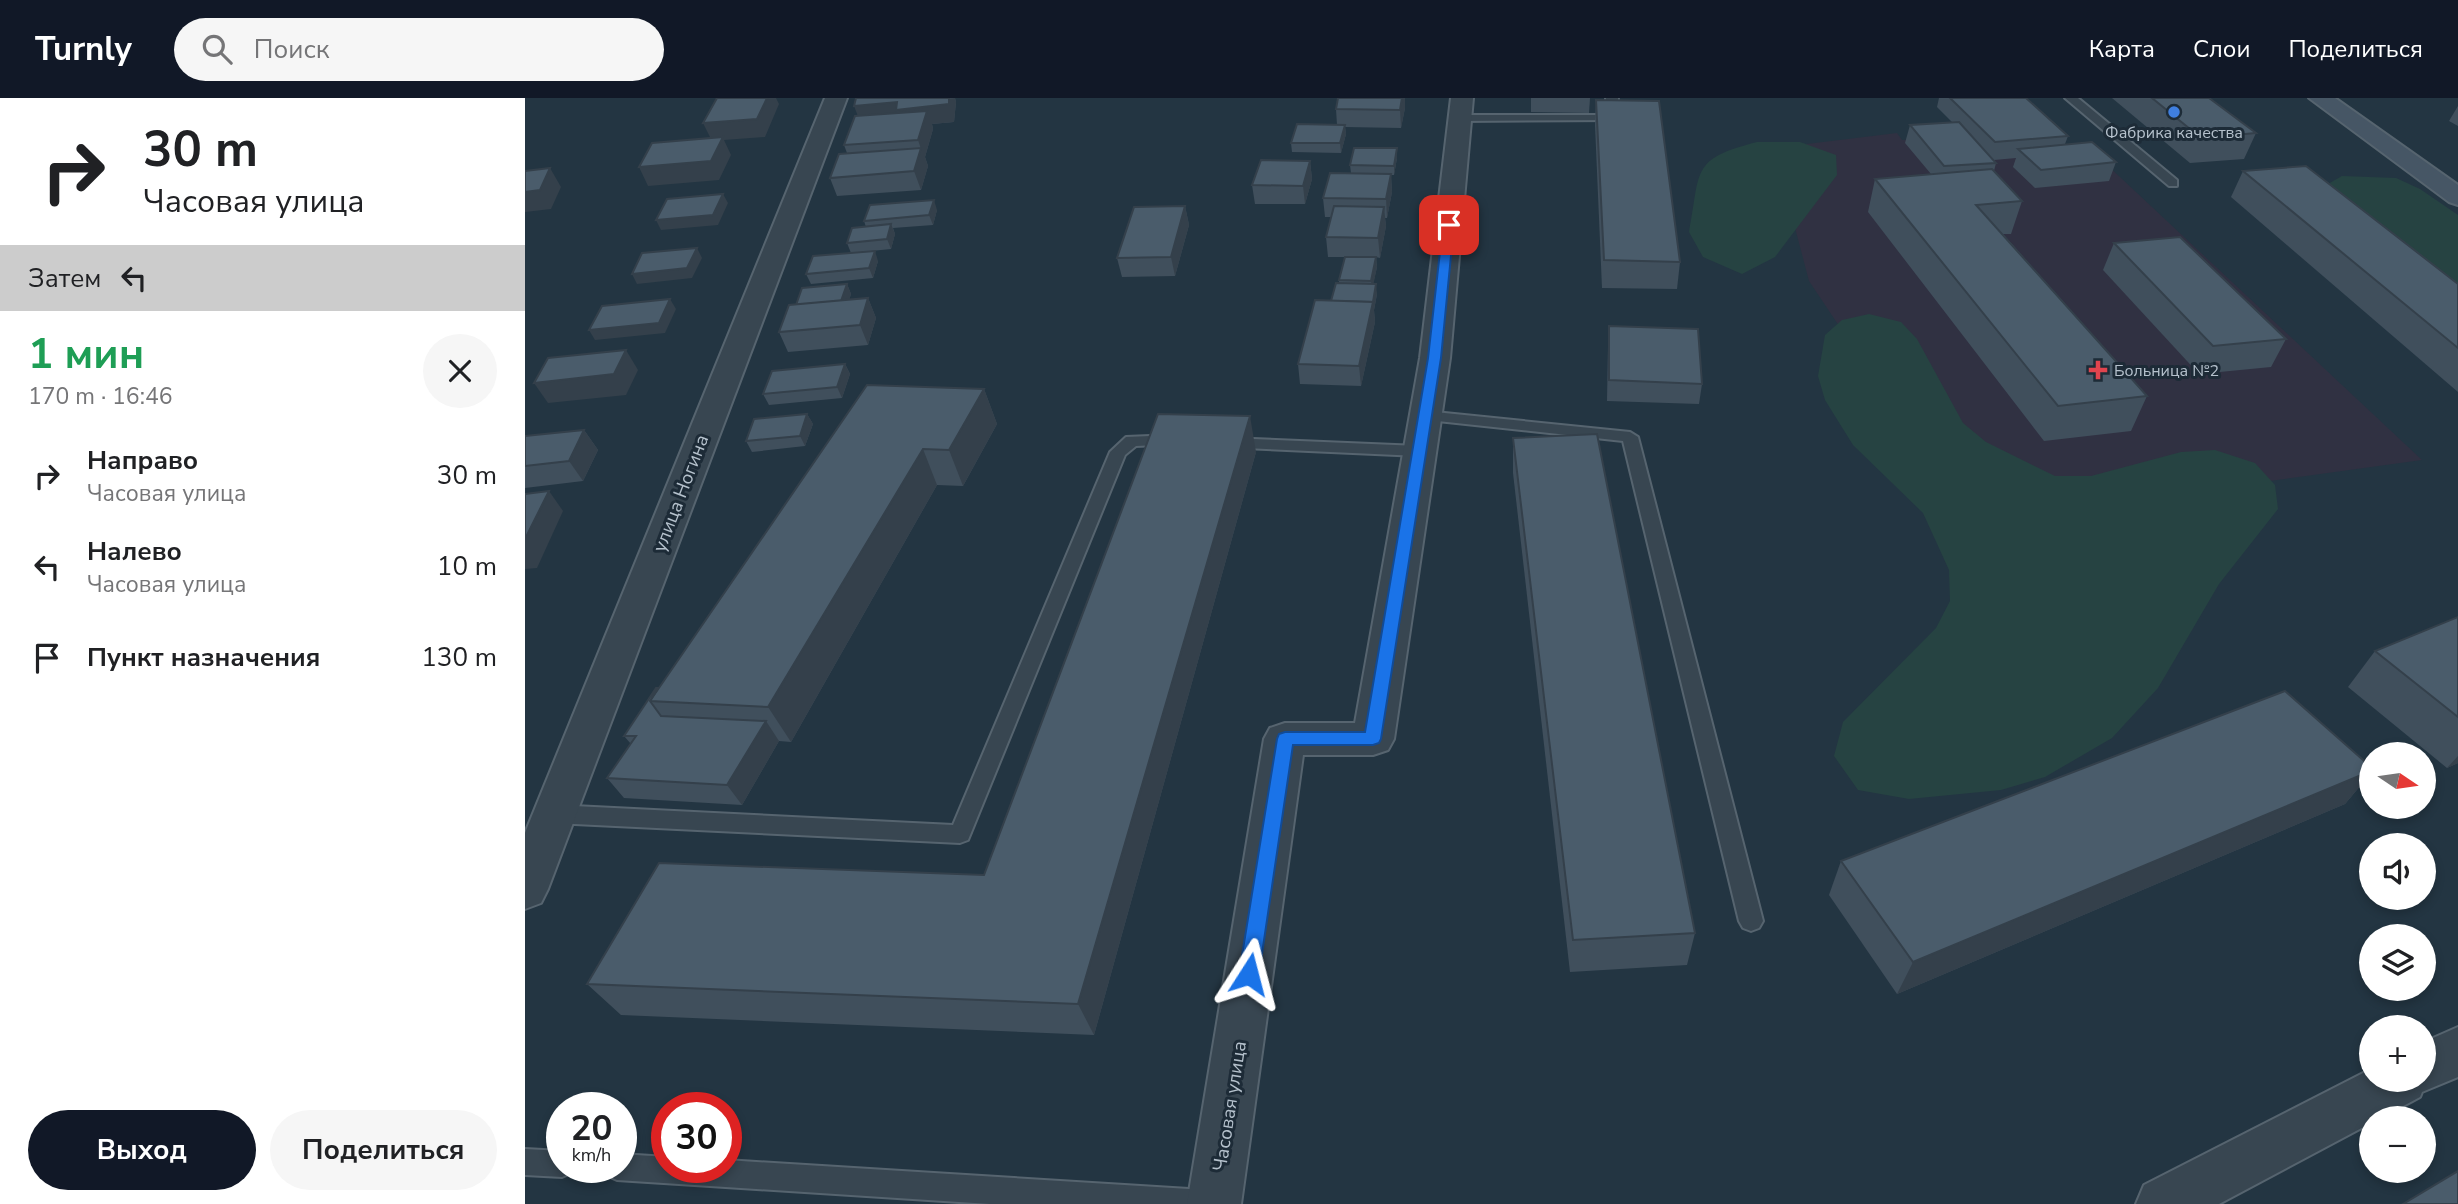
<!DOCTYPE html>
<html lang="ru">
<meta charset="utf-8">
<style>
body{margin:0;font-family:"Nunito Sans",sans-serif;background:#f6f6f6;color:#202124;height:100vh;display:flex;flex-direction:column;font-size:26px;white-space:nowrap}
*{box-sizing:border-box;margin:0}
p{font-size:23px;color:#757577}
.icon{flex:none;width:38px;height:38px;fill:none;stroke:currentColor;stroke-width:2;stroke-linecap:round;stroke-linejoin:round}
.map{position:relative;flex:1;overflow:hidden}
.drawer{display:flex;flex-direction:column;background:#fff;width:525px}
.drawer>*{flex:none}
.top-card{background:#fff;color:#202124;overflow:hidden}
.needle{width:46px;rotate:103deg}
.fabs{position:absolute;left:1834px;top:644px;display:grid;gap:14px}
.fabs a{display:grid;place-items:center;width:77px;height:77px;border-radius:50%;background:#fff;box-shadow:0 4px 10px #0003;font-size:35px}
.speed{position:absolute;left:21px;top:994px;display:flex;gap:14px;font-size:35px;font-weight:700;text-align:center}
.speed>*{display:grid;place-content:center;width:91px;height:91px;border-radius:50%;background:#fff;box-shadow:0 4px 10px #0003;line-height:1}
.speed small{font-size:18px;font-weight:400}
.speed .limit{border:10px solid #d22;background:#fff;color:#111}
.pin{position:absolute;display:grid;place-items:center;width:60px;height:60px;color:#fff;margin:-30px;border-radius:14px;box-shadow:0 4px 10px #0006}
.me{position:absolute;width:77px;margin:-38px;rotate:9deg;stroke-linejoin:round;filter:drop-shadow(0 0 5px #0008)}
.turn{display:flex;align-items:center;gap:24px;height:147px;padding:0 28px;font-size:32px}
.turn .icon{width:91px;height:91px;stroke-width:2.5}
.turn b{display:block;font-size:49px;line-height:60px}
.then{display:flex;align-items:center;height:66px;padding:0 28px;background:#0003;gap:14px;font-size:26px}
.round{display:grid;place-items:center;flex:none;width:74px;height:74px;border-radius:37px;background:#f6f6f6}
.headline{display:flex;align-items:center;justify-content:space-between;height:119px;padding:0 28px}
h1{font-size:42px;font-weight:700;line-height:52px;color:#1e9e55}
.primary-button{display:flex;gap:14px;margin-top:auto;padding:14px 28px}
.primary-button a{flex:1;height:80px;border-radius:42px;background:#111827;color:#fff;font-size:28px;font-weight:700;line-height:80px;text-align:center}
.primary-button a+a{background:#f6f6f6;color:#202124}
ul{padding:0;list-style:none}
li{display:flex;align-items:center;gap:21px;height:91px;padding:0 28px}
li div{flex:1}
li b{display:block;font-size:26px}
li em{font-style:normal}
header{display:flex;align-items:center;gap:42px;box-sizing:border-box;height:98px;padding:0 35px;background:#111827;color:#fff}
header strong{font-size:33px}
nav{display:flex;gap:38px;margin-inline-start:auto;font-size:24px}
.search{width:490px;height:63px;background:#f6f6f6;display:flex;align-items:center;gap:18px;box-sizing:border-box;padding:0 24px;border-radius:38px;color:#757577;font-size:26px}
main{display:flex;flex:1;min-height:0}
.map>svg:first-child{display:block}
</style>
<header>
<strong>Turnly</strong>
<div class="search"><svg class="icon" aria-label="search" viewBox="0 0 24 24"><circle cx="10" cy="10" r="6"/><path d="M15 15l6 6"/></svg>Поиск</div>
<nav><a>Карта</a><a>Слои</a><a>Поделиться</a></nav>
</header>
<main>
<section class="drawer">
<div class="top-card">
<div class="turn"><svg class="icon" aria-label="right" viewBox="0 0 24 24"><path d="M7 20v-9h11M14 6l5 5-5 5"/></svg><div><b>30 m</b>Часовая улица</div></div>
<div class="then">Затем<svg class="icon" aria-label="left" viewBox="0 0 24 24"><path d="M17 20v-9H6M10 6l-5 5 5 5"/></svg></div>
</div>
<div class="headline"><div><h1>1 мин</h1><p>170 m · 16:46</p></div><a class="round"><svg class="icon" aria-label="close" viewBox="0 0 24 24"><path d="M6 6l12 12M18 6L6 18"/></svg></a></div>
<ul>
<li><svg class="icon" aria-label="right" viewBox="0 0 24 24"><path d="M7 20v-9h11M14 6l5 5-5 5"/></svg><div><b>Направо</b><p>Часовая улица</p></div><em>30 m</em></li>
<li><svg class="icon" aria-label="left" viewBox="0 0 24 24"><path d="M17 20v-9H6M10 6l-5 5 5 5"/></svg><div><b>Налево</b><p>Часовая улица</p></div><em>10 m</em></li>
<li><svg class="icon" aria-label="arrive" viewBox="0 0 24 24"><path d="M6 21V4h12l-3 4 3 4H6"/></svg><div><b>Пункт назначения</b></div><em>130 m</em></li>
</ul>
<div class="primary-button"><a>Выход</a><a>Поделиться</a></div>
</section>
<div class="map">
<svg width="1933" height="1106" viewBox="0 0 1933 1106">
<rect width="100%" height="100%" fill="#233542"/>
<!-- medical -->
<polygon fill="#303142" points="1372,35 1377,42 1431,38 1564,50 1897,362 1445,424 1284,183 1249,50"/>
<!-- green -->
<g fill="#264342">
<path d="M1232,44H1275L1311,57L1312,77L1250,159L1217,176L1178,159L1164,134C1176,72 1165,61 1232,44Z"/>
<polygon points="1817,78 1871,80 1895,91 1933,117 1933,195 1803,86"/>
<polygon points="1344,216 1376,224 1392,241 1438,325 1461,344 1530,378 1566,378 1656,354 1690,352 1730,365 1750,387 1753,411 1694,486 1633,590 1587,640 1520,679 1476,692 1384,701 1333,692 1309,658 1318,624 1411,530 1425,503 1424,472 1398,415 1328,347 1300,302 1293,278 1300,237 1317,222"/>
</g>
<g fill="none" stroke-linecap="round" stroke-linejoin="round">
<!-- lane casing -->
<g stroke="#56646f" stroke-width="4">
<g id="lane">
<polygon points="1081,0 1093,0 1092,22 935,23 929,20 935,17 1082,17"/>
<polygon points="1540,0 1553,0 1652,82 1652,88 1644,88"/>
<polygon points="900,313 1105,334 1113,339 1238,823 1234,830 1226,833 1218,830 1214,823 1098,343 894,321 892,318"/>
<polygon points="649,337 655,338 657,342 655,346 611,348 600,357 443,742 435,745 29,725 21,722 18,716 21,710 29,707 428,727 585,354 601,339"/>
<polygon points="703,340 894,348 902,353 894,358 697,349 695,345"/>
<polygon points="0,1051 37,1053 37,1069 49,1069 46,1075 37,1079 0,1077"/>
<polygon points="96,1056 142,1059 142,1069 201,1069 201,1062 680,1092 690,1096 694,1106 465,1106 92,1082 83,1078 79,1069 96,1069"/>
</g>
</g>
<!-- street casing -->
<g stroke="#56646f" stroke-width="4">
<g id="street">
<polygon points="300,0 322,0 23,791 16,805 0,811 0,735"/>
<polygon points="926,0 948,0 925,260 869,641 863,652 848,657 778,657 716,1106 662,1106 739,641 745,630 760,625 830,625 895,260"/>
<polygon points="1933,929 1933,979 1897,994 1895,999 1856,1020 1846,1020 1846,1025 1694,1106 1611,1106 1619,1087 1846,971 1846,982 1899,982 1899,944"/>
</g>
</g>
<!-- secondary casing -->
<g stroke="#56646f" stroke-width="4">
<polygon id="secondary" points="1784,0 1810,0 1933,87 1933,107 1924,104"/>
</g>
<!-- lane -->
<use href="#lane" fill="#384651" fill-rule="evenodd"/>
<!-- street -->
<use href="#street" fill="#384651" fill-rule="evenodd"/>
<!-- secondary -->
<use href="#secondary" fill="#465665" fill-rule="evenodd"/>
</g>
<!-- wall -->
<g fill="#404f5c">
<polygon points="331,0 430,0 431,4 429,24 407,26 408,31 400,59 403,68 396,92 312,98 305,80 322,55 319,47 333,18"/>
<polygon points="813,0 880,0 880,10 876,30 820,29 821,36 816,55 767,54 766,45 812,27 811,11"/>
<polygon points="1006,0 1065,0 1064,15 1006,14"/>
<polygon points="1414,0 1501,0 1543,38 1540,46 1591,64 1584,83 1510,90 1488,69 1491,60 1469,62 1471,65 1469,73 1497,103 1486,136 1478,136 1622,298 1606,333 1519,343 1343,114 1350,81 1406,76 1380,45 1385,27 1427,24 1412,9"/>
<polygon points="1587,0 1684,0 1731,35 1719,61 1665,65"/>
<polygon points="1071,2 1155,164 1152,191 1077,190 1070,27"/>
<polygon points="1933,8 1933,28 1924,23"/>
<polygon points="872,60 869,77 866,77 867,94 862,120 860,120 861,128 855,160 851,159 852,169 848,186 852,196 849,212 850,224 836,288 775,286 773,266 814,185 814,182 820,159 803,159 801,139 806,119 800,119 798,100 826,75 825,67"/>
<polygon points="785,63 787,81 780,106 730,106 727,87"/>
<polygon points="1718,73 1933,186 1933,294 1706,99"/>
<polygon points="660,108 664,127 650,178 597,179 592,160"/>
<polygon points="412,112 408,127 368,130 370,136 366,151 326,155 322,145 341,129 339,123"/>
<polygon points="1589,145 1761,241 1746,269 1674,276 1578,172"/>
<polygon points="353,163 348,180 286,186 281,176"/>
<polygon points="322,186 326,196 324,202 343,200 351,220 343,247 263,254 254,234 271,207"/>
<polygon points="1084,228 1177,286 1174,306 1082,303 1083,248"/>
<polygon points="320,266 325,276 317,300 244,307 238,296"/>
<polygon points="459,291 472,326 438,388 412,387 266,644 254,643 217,707 99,700 82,680 106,646 99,638 133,590"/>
<polygon points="282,316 288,326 280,348 227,354 221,343"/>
<polygon points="59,332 73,352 58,383 0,390 0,338"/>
<polygon points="988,340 1170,835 1162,867 1045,874 988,375"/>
<polygon points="731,354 569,937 96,917 62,886 459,777"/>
<polygon points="1933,519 1933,665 1922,670 1823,589 1850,553"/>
<polygon points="1846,669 1846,675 1820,706 1372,896 1304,797 1316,763"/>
</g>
<!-- shaded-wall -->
<g fill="#34404b">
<polygon points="242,0 251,0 254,6 240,39 199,42 206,57 194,82 123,88 114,69 187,43 178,25"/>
<polygon points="430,0 431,4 429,24 407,26 408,31 400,59 403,68 396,92 389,73 396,51 393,42 336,26 329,8 372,4"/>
<polygon points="877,0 880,0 880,10 876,30 875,12"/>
<polygon points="820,27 821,36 816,55 815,45"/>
<polygon points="872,50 872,60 869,77 869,68"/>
<polygon points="785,63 787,81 780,106 778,88"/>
<polygon points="25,70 36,89 26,111 0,114 0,94"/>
<polygon points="866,76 867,94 862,120 861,101"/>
<polygon points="198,96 203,105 193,127 136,132 131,122"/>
<polygon points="409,102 412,112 408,127 404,117"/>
<polygon points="660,108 664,127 650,178 646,159"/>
<polygon points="859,109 861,128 855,160 853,140"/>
<polygon points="366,126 370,136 366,151 362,141"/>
<polygon points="172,150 177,160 167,180 112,186 107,176"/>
<polygon points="350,153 353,163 348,180 344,170"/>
<polygon points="851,159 852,169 847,193 846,183"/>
<polygon points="322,186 326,196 319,218 315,207"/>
<polygon points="851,186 852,196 849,212 850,224 836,288 834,268"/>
<polygon points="343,200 351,220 343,247 335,227"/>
<polygon points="145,201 151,211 140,235 70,242 64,232"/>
<polygon points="101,252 113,272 101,297 23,305 9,285"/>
<polygon points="320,266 325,276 317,300 312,289"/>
<polygon points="459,291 472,326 438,388 424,352"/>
<polygon points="282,316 288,326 280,348 275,338"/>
<polygon points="725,318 731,354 569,937 553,906"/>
<polygon points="59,332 73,352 58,383 44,363"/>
<polygon points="398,351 412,387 266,644 243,609"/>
<polygon points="24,393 38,413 12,470 0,471 0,441"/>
<polygon points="241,623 254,643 217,707 202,687"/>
<polygon points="1933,658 1933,665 1922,670"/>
<polygon points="1846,673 1846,675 1820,706 1372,896 1388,864"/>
</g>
<!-- building -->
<g fill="#4a5c6b" stroke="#34404b" stroke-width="2">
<polygon points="192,0 242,0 232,21 178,25"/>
<polygon points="331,0 424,0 424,6 371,12 372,4 329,8"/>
<polygon points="813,0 877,0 875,12 811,11"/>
<polygon points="1425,0 1501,0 1543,38 1470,44"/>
<polygon points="1627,0 1684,0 1731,35 1676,40"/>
<polygon points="1071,2 1134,3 1155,164 1079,162"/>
<polygon points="402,13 393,42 319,47 330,18"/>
<polygon points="1434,24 1471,65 1419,68 1385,27"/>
<polygon points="772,26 820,27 815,45 766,45"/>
<polygon points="198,39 186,63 114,69 127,45"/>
<polygon points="1567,44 1591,64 1516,72 1493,51"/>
<polygon points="396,50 389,73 305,80 314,56"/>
<polygon points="829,50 872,50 869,68 825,67"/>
<polygon points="736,62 785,63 778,88 727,87"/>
<polygon points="1781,68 1933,186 1933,250 1718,73"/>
<polygon points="25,70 15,92 0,94 0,73"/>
<polygon points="1467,71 1497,103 1451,107 1622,298 1533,308 1350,81"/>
<polygon points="805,75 866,76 861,101 798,100"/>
<polygon points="198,96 188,117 131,122 142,101"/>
<polygon points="409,102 404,117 339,123 345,107"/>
<polygon points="660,108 646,159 592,160 609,109"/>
<polygon points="809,108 859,109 853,140 801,139"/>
<polygon points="366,126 362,141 322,145 327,130"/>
<polygon points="1655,139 1761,241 1688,248 1589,145"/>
<polygon points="172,150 162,170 107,176 117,155"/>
<polygon points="350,153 344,170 281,176 288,158"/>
<polygon points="820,159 851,159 846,183 814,182"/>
<polygon points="811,185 851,186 848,204 806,203"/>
<polygon points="322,186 316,203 271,207 277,190"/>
<polygon points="343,200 335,227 254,234 264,207"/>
<polygon points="145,201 134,225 64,232 77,208"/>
<polygon points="790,202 848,204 834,268 773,266"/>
<polygon points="1084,228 1173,231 1177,286 1084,282"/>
<polygon points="101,252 89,276 9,285 23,260"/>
<polygon points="320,266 312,289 238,296 247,273"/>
<polygon points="342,287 459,291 424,352 398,351 243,609 125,603"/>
<polygon points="282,316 275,338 221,343 229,321"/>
<polygon points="633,316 725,318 553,906 62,886 134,765 459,777"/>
<polygon points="59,332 44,363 0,368 0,338"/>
<polygon points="1072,336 1170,835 1048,842 988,340"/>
<polygon points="24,393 0,441 0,396"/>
<polygon points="1933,519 1933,619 1850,553"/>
<polygon points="131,590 133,590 125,603 136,618 241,623 202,687 82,680 111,638 99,638"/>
<polygon points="1760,593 1846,669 1846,673 1388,864 1316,763"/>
<polygon points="1933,1073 1933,1106 1878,1106"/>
</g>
<!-- route -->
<polygon fill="#1a73e8" stroke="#114b97" stroke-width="2" points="924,123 929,127 916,260 856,641 854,645 848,647 768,647 734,876 731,883 724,885 717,883 714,876 752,641 754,636 760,634 840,634 903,260 918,127"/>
<!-- markers -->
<circle fill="#3f7fe0" stroke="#1d2b37" stroke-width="2.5" cx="1649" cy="14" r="7"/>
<path fill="#e0444e" stroke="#1d2b37" stroke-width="2.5" d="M1569.5 261.5h7v7h7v7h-7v7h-7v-7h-7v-7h7z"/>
<g text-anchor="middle" stroke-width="6" stroke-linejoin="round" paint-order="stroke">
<!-- far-poi labels -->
<g font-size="16" fill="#b5c1cc" stroke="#1d2b37">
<text x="1649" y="40">Фабрика качества</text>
<text x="1589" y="278" text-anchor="start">Больница №2</text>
</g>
<!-- street labels -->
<g font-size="19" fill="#b5c1cc" stroke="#1d2b37">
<text transform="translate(155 395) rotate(-69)" y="7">улица Ногина</text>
<text transform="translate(704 1008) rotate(-81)" y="7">Часовая улица</text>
</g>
</g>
</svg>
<div class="fabs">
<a><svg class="needle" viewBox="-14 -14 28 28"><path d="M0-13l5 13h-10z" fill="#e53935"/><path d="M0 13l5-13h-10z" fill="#757577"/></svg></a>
<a><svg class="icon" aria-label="sound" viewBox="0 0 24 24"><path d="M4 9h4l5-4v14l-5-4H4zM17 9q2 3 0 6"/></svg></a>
<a><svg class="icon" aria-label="layers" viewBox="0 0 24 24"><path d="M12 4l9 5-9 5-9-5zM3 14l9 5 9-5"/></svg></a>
<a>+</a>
<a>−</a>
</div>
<div class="speed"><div>20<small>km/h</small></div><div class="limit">30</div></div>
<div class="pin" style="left:924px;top:127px;background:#d93025"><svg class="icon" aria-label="arrive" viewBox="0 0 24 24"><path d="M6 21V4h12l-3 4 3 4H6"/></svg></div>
<svg class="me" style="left:724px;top:876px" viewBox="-20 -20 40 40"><path d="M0-17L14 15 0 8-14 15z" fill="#1a73e8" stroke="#fff" stroke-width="4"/></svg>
</div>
</main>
